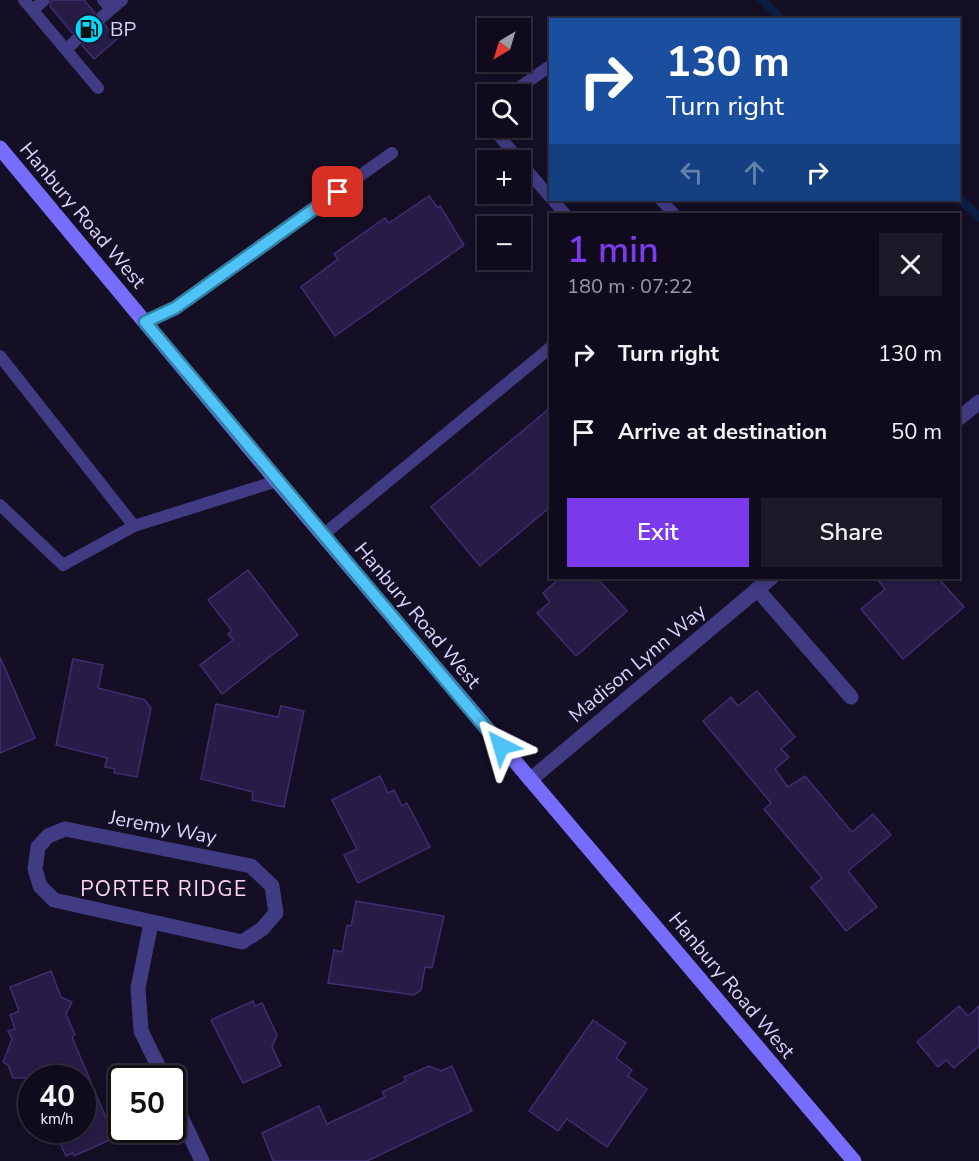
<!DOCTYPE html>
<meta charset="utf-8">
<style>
body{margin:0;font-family:"Nunito Sans",sans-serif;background:#1d1929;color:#f1f3f6;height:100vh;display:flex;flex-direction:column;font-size:22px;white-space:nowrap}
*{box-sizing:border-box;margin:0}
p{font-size:20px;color:#9b9ba3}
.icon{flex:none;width:33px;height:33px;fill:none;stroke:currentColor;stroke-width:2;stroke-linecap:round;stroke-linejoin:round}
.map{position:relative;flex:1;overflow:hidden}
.sheet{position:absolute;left:549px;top:213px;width:411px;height:366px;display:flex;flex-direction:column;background:#0f0b1c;border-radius:0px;box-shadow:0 3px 9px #0003,0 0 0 2px #2f2b3b}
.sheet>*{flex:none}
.hud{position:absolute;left:549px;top:18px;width:411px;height:183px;border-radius:0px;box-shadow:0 3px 9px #0003,0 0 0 2px #2f2b3b;background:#1a4fa0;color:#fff;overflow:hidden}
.needle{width:39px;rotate:218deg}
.controls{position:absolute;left:477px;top:18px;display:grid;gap:12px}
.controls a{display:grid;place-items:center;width:54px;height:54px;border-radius:0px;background:#0f0b1c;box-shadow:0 3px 9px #0003,0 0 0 2px #2f2b3b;font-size:30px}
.speed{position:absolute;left:18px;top:1065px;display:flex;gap:12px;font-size:30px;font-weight:700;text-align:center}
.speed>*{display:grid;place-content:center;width:78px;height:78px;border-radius:50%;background:#0f0b1c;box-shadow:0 3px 9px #0003,0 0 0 2px #2f2b3b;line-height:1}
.speed small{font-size:15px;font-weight:400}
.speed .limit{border:3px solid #111;border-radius:9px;background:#fff;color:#111}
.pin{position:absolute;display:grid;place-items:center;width:51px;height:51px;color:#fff;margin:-26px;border-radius:12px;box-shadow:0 3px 9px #0006}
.me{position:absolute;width:66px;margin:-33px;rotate:320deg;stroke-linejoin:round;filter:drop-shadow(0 0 4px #0008)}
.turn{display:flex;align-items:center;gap:21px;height:126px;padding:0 18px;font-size:27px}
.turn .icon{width:78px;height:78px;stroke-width:2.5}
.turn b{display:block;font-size:42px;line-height:51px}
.lanes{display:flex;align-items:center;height:57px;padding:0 18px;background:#0003;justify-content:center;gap:30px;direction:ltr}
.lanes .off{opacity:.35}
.round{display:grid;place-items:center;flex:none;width:63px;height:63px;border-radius:0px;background:#1d1929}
.head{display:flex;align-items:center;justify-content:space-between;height:102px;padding:0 18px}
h1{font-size:36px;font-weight:600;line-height:45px;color:#7c3aed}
.action{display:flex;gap:12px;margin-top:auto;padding:12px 18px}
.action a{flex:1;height:69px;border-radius:0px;background:#7c3aed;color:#fff;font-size:24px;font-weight:600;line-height:69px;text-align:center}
.action a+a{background:#1d1929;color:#f1f3f6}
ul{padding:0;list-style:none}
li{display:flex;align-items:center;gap:18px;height:78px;padding:0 18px}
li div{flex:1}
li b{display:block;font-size:22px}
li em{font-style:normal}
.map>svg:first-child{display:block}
</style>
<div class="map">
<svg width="979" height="1161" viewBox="0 0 979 1161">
<rect width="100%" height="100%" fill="#140f25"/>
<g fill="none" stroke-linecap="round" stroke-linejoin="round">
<!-- stream -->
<g stroke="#0b1d43" stroke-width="9">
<polyline points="762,0 782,20"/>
<polyline points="958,197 979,217"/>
</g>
</g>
<!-- building -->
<g fill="#261c46" stroke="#3e2e71" stroke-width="1.5">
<polygon points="52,0 84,0 95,13 92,17 94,24 98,27 105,25 117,39 94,59 82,45 85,41 83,34 79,31 72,33 50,6"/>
<polygon points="429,196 438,208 440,206 464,245 335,336 301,287 338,259 334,254 385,218 389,223"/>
<polygon points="550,408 550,507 480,566 431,507"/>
<polygon points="248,570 298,635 222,694 200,665 233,640 228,634 232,631 208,600"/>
<polygon points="560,578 597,578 627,611 576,656 537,613 550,602 543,593"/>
<polygon points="876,578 938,578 964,607 903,659 861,609 885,589"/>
<polygon points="0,657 35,738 0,753"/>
<polygon points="73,659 103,665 98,688 145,700 151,708 137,777 114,773 115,769 105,767 107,758 56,745"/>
<polygon points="757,691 795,737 781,749 789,757 775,769 788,787 805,776 852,832 873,814 891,835 848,871 877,907 846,931 811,887 822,878 764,809 771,803 703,721 731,697 738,706"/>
<polygon points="216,704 278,717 281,706 304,711 284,807 252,800 253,792 201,779"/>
<polygon points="380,776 388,793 394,790 402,806 407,803 430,847 358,883 344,855 357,849 332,800"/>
<polygon points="356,901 444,916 432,968 425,967 421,990 414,995 328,983 334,950 342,952 347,925 351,926"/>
<polygon points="51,971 61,997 72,1002 66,1014 75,1035 72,1037 111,1130 132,1130 74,1156 73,1153 66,1156 54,1130 82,1130 82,1078 13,1078 8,1065 3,1062 12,1039 8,1031 15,1029 10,1015 19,1011 10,987"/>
<polygon points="253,1001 255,1006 262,1003 277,1035 272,1047 281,1066 243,1083 211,1020"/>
<polygon points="959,1006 968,1016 979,1006 979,1046 954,1068 946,1060 938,1067 917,1042"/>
<polygon points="593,1020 626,1043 616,1058 632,1070 628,1076 647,1089 607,1147 567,1119 558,1131 529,1111"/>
<polygon points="429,1066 441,1071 452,1066 472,1111 367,1161 273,1161 262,1133 319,1106 327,1124 385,1097 382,1092 406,1081 404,1077"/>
</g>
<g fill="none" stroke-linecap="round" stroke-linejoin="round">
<!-- lane -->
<g stroke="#413b83" stroke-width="12">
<polyline points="24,0 98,88"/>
<polyline points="103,0 111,9 122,0"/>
<polyline points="33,10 44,0"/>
<polyline points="100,19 111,9"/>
<polyline points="66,50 77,39"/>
<polyline points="510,94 550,66"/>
<polyline points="488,111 481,115 488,123"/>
<polyline points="492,128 520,160"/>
<polyline points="520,162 550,197"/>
<polyline points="553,200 565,214"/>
<polyline points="661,200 674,214"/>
<polyline points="145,322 175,307 392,153"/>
<polyline points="0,356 134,526 277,481"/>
<polyline points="0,505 63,565 134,526"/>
<polyline points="323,535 550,348"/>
</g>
<!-- street -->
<g stroke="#413b83" stroke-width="15">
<polyline points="958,419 979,402"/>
<polyline points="757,589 851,697"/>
<polyline points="530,780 771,578"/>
<polygon points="65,829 251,866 272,886 276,913 262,929 242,942 54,900 40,886 35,869 38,847 48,836"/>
<polyline points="151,923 138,988 141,1031 164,1078"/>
<polyline points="172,1098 202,1161"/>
</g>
<!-- secondary -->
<polyline stroke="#766dfc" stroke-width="15" points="0,148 277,481 854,1161"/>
</g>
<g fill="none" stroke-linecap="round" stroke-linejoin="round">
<!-- route casing -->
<g stroke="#337fa1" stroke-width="15">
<polyline id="route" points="338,192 175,308 145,322 501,746"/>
</g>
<!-- route -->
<use href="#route" stroke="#4fc3f7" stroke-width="10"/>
</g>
<!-- icons -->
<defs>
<g id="fuel-disc" transform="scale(1.5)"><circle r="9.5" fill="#05d9fa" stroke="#140f25"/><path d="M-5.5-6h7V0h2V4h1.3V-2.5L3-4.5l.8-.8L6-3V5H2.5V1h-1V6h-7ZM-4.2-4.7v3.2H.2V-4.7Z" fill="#111"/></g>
</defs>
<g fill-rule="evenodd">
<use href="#fuel-disc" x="89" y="29"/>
</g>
<g text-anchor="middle" stroke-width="6" stroke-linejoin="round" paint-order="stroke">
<!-- poi labels -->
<g font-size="20" fill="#dbd4fe" stroke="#140f25" text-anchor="start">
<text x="110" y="36">BP</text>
</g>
<!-- street labels -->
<g font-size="20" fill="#dbd4fe" stroke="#140f25">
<text transform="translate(83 215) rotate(50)" y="7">Hanbury Road West</text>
<text transform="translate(418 615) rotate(50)" y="7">Hanbury Road West</text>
<text transform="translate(637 663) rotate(-40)" y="7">Madison Lynn Way</text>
<text transform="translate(163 827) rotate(11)" y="7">Jeremy Way</text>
<text transform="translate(732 985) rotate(50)" y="7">Hanbury Road West</text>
</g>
<!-- neighbourhood labels -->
<g font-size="21" letter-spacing="1.5" fill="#fed6ee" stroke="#140f25">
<text x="164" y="896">PORTER RIDGE</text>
</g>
</g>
</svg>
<div class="controls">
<a><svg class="needle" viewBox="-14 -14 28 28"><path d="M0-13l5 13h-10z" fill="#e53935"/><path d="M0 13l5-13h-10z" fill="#9b9ba3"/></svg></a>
<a><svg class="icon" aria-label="search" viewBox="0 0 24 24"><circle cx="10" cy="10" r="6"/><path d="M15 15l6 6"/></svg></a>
<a>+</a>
<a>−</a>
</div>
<div class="speed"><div>40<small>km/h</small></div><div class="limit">50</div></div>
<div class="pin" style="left:338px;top:192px;background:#d93025"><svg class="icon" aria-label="arrive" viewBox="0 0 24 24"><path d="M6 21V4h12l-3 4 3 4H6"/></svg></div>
<svg class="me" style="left:501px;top:746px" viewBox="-20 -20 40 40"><path d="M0-17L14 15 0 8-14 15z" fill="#4fc3f7" stroke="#fff" stroke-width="4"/></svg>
<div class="hud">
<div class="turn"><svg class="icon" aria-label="right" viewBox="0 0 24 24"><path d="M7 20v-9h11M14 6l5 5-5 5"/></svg><div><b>130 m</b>Turn right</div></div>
<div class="lanes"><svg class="icon off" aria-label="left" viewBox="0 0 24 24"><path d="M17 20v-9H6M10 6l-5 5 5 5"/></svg><svg class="icon off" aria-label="ahead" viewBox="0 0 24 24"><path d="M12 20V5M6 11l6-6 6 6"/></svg><svg class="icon" aria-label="right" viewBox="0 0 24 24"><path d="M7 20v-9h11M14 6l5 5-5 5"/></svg></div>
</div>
<section class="sheet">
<div class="head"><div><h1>1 min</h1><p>180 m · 07:22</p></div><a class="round"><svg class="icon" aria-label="close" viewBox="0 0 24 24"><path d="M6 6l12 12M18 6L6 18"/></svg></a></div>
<ul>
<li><svg class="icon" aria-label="right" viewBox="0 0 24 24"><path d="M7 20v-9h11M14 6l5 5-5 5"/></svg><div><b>Turn right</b></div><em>130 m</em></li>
<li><svg class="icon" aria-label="arrive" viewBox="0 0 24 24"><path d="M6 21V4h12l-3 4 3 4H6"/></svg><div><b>Arrive at destination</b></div><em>50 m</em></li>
</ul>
<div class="action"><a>Exit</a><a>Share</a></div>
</section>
</div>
